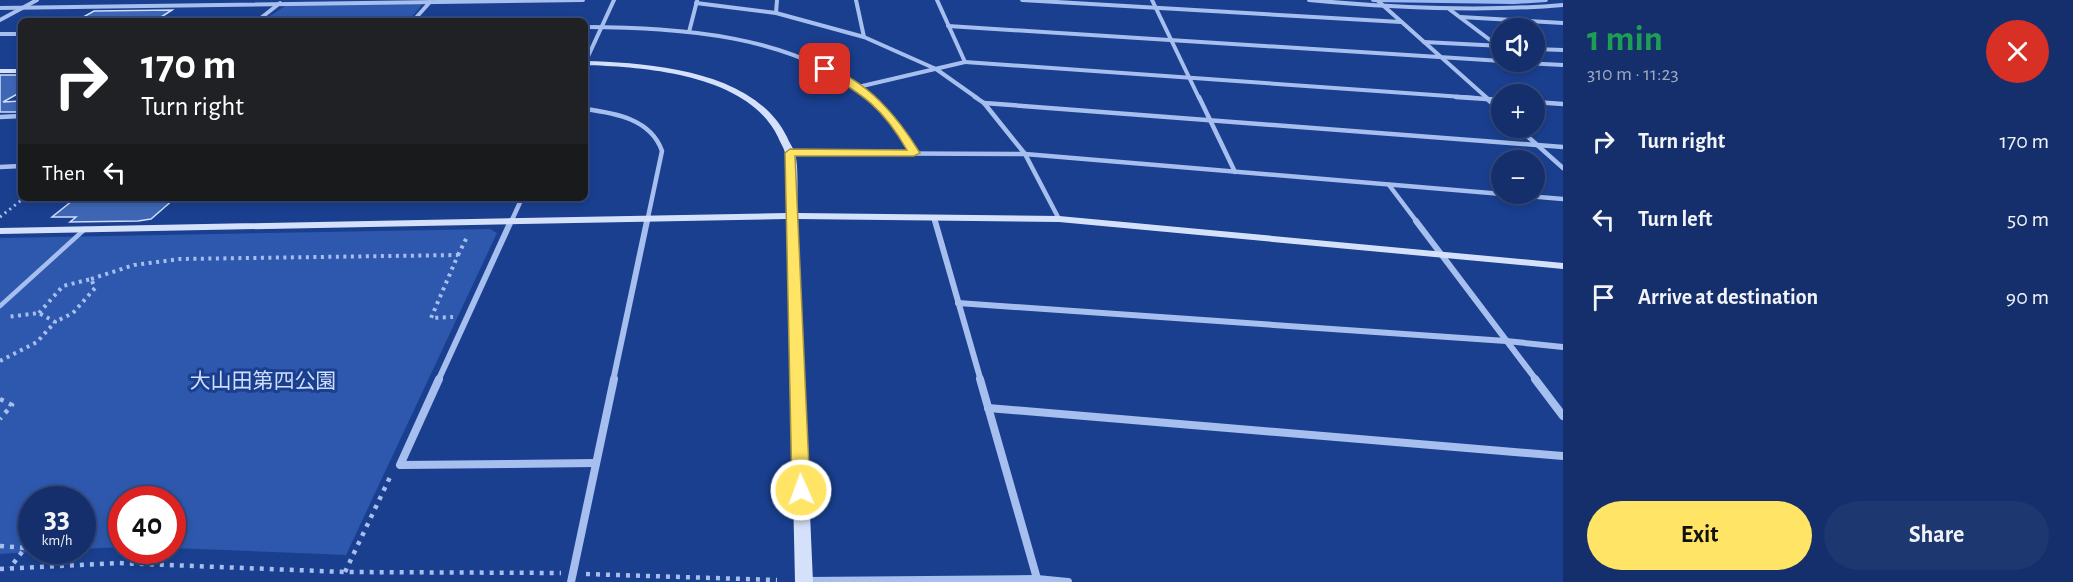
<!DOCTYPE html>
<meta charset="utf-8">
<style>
body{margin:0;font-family:"Alegreya Sans","Noto Sans JP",sans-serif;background:#1d3771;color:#f1f3f6;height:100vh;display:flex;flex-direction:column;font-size:22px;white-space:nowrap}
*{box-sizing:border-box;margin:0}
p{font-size:20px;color:#9da9c1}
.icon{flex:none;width:33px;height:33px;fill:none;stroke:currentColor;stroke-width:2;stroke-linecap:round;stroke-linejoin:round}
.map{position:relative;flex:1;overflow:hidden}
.panel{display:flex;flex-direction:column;background:#142f6b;width:510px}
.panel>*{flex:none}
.hud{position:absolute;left:18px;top:18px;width:570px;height:183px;border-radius:9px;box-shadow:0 3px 9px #0003,0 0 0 2px #334a7e;background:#202124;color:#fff;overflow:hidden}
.buttons{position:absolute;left:1491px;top:18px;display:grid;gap:12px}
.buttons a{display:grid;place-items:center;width:54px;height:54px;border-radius:50%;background:#142f6b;box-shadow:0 3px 9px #0003,0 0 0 2px #334a7e;font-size:30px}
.speed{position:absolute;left:18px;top:486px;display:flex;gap:12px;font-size:30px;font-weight:700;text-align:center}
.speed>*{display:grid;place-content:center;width:78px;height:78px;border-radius:50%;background:#142f6b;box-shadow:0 3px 9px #0003,0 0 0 2px #334a7e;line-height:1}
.speed small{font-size:15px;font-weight:400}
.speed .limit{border:9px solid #d22;background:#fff;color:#111}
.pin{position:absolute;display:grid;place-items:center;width:51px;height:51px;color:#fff;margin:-26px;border-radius:12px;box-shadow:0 3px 9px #0006}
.me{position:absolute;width:66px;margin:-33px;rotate:358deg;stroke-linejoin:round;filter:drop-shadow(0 0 4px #0008)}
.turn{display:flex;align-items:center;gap:21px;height:126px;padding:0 24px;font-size:27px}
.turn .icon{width:78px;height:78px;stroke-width:2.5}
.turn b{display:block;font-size:42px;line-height:51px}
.then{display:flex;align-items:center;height:57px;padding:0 24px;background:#0003;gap:12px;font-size:22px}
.round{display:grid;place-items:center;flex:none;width:63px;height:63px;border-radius:32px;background:#1d3771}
.summary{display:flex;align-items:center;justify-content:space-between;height:102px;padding:0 24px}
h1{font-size:36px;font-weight:700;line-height:45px;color:#1e9e55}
.action{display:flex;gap:12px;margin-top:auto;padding:12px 24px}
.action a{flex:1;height:69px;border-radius:36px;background:#ffe465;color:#111;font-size:24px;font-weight:700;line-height:69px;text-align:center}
.action a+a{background:#1d3771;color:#f1f3f6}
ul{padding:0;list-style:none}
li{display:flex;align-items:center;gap:18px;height:78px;padding:0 24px}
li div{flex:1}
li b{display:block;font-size:22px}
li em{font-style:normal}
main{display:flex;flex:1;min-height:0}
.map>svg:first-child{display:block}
</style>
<main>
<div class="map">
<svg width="1563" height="582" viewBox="0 0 1563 582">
<rect width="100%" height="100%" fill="#1a3f8f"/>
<!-- green -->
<g fill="#2d58ad">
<polygon points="419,4 422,5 408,21 262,21 287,5"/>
<polygon points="490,229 497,233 346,555 173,548 172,500 122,500 121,547 83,549 82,500 32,500 32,550 48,551 0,554 0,238"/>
</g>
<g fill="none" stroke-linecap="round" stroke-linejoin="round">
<!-- stream -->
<polyline stroke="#9ab8f1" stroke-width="4" points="1373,0 1514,2 1546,0"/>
</g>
<!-- building -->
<g fill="#3e66b5" stroke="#ceddfa" stroke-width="1.5">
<polygon points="172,10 155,21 76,21 94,11"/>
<polygon points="0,75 21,75 21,92 3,102 21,101 21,112 0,112"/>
<polygon points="174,199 151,219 138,221 70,222 76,217 52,217 72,201"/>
</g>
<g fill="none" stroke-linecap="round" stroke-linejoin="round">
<!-- path-far2 -->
<polyline stroke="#a7bfee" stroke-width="3" stroke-dasharray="2 4" stroke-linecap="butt" points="0,217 24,198"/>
<!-- path-far1 -->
<g stroke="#a7bfee" stroke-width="4" stroke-dasharray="3 4.5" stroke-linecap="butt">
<polyline points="458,255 468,235"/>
<polyline points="91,279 134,265 180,259 458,255 431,318 453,317"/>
<polyline points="39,313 63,286 91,279 95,288 73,313 55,322"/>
<polyline points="0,361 37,342 55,322 39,313 7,317"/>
</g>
<!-- path -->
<g stroke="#a7bfee" stroke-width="4.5" stroke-dasharray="4 6" stroke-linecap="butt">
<polyline points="0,399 12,405 0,419"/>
<polyline points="0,546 25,548 10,568"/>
<polyline points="0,569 118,563 345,572 561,573"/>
<polyline points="345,572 391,475"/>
<polyline points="586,574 777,580"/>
</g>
<!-- lane -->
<polyline stroke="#a7bfee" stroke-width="4.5" points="0,306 85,229"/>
<!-- street-far3 -->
<g stroke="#a7bfee" stroke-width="4">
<polyline points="856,0 864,37"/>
<polyline points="1022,0 1401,22"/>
<polyline points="1152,0 1199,98"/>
<path d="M1309,0C1394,8 1478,12 1563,5"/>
<polyline points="1377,0 1487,98"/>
<polyline points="696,3 776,13 864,37 936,69 977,98"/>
<polyline points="0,8 583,0"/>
<polyline points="1449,9 1498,46"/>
<polyline points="776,13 777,0"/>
<polyline points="1460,17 1563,23"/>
<polyline points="0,20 37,0"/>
<polyline points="257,21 280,3"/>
<polyline points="413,21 430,2"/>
<polyline points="948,26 1502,61"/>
<path d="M585,27C683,28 791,34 871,98"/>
<polyline points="689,32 697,1"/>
<polyline points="0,34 21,34"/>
<polyline points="1424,42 1502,46"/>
<polyline points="1534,49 1563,50"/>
<polyline points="965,62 1477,98"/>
<polyline points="1502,62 1563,65"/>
<polyline points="585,63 614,0"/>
<polyline points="858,87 965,62 937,0"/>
</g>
<!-- street-far2 -->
<g stroke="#a7bfee" stroke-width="4.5">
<polyline points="869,97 893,118 914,153"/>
<polyline points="975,97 984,103 1025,154 1059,219"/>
<polyline points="1199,97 1235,172"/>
<polyline points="1456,97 1502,100"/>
<polyline points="1485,97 1502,112"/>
<polyline points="1534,102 1563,104"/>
<polyline points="984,103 1563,147"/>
<path d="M585,109C615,113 651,119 662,151L647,222"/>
<polyline points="0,117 21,116"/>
<polyline points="1518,128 1563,168"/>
<polyline points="790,153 1025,154 1563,199"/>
<polyline points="0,167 21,166"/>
<polyline points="1389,185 1417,222"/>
<polyline points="934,218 935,222"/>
<polyline points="511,222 522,198"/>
</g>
<!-- street-far1 -->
<g stroke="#a7bfee" stroke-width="6">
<polyline points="935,221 981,381"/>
<polyline points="1416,221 1537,381"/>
<polyline points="958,303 1506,341 1563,347"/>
<polyline points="438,381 511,221"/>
<polyline points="613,381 647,221"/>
</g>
<!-- street -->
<g stroke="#a7bfee" stroke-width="8">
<polyline points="439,379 400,465 596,463"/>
<polyline points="980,379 1038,582"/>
<polyline points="1535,379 1563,416"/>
<polyline points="988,408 1563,456"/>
<polyline points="805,581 1037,579 1068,582"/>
<polyline points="571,582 614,379"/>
</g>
<!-- secondary -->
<g fill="#d5e1fa" fill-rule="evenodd">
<path d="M585,61C650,63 754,70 787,137C789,142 793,148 795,153C799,168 797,196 797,213L1059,216L1563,263V269L1059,222L797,219L813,582H795L787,219L0,234V228L787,213C786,195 789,170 785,153C784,148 780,142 778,137C748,74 645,67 585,65Z"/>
<rect x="0" y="69" width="21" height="4"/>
</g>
</g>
<!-- route -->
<path fill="#ffe465" stroke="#a69442" stroke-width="1.5" d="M825,66C868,81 897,116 920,153L914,156H795L810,490L807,495L801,497L794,495L792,490L785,153L790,149L907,150C883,108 863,94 822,71L821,69Z"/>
<g text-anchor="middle" stroke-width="6" stroke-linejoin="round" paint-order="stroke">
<!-- park labels -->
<g font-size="21" fill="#ceddfa" stroke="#1a3f8f">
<text x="263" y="388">大山田第四公園</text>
</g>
</g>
</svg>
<div class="buttons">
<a><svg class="icon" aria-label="sound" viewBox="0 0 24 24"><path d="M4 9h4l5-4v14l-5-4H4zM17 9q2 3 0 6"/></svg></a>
<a>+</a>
<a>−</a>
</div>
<div class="speed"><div>33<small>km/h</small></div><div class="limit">40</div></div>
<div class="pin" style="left:825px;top:69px;background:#d93025"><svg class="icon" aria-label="arrive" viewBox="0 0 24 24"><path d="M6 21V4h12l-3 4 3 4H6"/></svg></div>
<svg class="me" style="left:801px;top:490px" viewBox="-20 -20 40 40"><circle r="17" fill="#ffe465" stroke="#fff" stroke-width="3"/><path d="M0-11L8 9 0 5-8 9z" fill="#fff"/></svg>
<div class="hud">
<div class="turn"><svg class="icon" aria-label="right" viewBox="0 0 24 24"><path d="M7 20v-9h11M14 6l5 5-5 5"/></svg><div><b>170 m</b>Turn right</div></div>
<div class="then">Then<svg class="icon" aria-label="left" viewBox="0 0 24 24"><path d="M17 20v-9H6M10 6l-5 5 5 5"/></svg></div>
</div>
</div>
<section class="panel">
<div class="summary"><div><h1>1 min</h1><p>310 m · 11:23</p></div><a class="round" style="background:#d93025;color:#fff"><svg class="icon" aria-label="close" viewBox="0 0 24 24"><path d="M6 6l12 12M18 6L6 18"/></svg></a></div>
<ul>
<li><svg class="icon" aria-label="right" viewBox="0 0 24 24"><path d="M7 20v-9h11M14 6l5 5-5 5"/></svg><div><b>Turn right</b></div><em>170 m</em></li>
<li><svg class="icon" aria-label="left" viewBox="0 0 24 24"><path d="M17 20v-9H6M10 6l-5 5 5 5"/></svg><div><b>Turn left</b></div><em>50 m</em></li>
<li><svg class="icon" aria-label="arrive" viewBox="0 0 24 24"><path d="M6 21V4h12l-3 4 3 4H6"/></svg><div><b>Arrive at destination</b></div><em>90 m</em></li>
</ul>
<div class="action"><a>Exit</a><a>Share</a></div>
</section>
</main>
